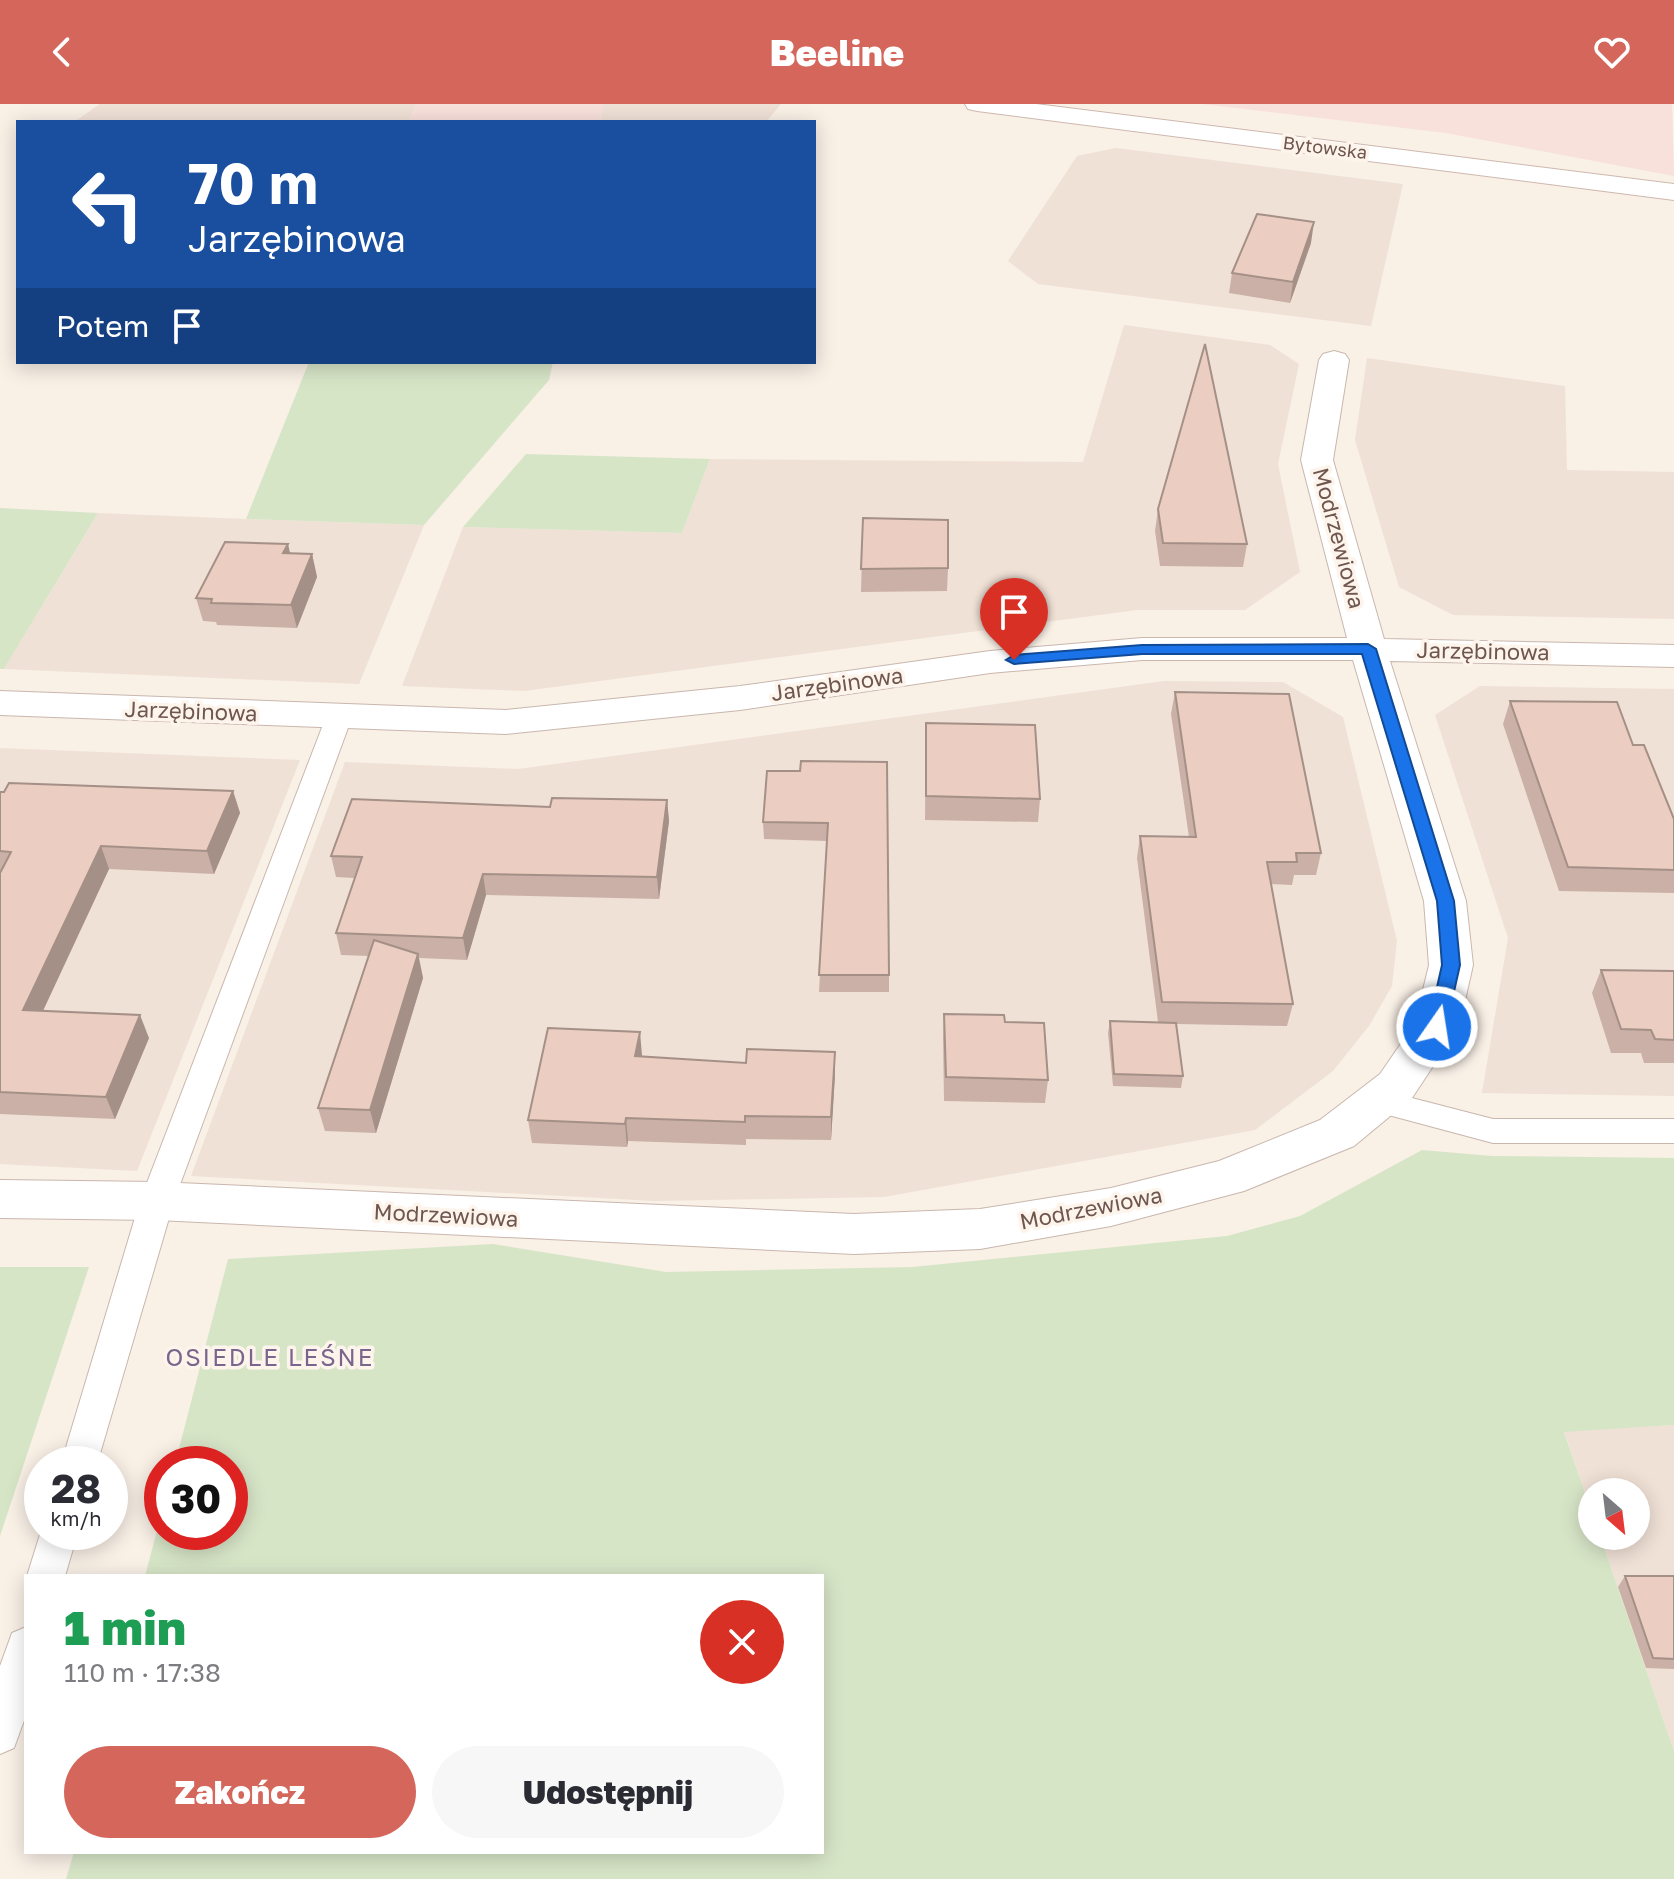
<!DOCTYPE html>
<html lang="pl">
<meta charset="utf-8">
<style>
body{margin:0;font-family:"Golos Text",sans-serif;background:#f7f7f7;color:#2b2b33;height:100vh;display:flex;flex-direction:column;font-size:30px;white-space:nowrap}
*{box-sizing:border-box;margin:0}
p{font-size:26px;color:#7c7c81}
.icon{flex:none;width:44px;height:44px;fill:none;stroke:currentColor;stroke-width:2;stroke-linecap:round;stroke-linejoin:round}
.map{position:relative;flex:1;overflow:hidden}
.side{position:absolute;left:24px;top:1470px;width:800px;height:280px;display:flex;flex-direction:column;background:#fff;border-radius:0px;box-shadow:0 4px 20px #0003}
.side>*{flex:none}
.guide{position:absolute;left:16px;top:16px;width:800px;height:244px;border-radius:0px;box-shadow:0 4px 20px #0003;background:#1a4fa0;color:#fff;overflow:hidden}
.needle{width:52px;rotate:152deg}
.buttons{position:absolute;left:1578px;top:1374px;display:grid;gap:16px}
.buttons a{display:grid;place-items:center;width:72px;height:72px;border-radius:50%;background:#fff;box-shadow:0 4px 20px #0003;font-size:40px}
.speed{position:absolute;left:24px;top:1342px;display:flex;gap:16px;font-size:40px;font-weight:700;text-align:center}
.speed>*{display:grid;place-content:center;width:104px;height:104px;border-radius:50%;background:#fff;box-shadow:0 4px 20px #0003;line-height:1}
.speed small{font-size:20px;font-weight:400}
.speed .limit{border:12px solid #d22;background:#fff;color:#111}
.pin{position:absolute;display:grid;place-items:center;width:68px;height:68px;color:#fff;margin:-82px -34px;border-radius:50% 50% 50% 0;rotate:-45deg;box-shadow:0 0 8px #0007}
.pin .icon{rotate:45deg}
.me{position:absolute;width:88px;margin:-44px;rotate:13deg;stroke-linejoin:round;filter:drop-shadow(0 0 6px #0008)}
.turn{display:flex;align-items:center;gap:28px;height:168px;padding:0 40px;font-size:36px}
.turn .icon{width:104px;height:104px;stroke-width:2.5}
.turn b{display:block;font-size:56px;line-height:68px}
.then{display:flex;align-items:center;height:76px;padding:0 40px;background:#0003;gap:16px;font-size:30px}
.round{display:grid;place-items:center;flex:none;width:84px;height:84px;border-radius:42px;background:#f7f7f7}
.headline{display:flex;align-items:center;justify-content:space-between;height:136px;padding:0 40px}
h1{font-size:48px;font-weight:800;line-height:60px;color:#1e9e55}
.cta{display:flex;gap:16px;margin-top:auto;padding:16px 40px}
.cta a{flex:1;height:92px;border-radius:48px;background:#d4665b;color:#fff;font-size:32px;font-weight:800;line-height:92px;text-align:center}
.cta a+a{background:#f7f7f7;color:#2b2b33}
header{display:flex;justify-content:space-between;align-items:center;height:104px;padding:0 40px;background:#d4665b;color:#fff;font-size:36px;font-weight:800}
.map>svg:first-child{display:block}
</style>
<header><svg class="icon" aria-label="back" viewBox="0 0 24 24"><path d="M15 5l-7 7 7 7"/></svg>Beeline<svg class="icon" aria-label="heart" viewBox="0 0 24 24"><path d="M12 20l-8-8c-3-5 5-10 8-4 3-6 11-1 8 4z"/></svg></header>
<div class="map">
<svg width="1674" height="1775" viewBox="0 0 1674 1775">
<rect width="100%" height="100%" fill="#f9f0e6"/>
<!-- residential -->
<g fill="#f0e1d6">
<polygon points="100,0 416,0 409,18 74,18"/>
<polygon points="603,0 781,0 766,18 600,18"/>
<polygon points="1116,44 1403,80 1371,222 1038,180 1008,157 1077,52"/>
<polygon points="1124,221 1270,241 1299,260 1278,360 1300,468 1245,506 1137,506 524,587 402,582 463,423 682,429 710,355 1083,358"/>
<polygon points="1367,254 1565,282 1567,366 1674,368 1674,515 1453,511 1399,483 1355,336"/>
<polygon points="98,409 246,415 424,421 359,580 4,565"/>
<polygon points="1164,577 1283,578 1343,613 1397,837 1392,882 1369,922 1333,967 1255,1026 884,1093 655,1097 191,1072 345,658 518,665"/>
<polygon points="1480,582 1674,585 1674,992 1482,989 1508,834 1435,611"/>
<polygon points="0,644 300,656 137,1067 0,1060"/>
<polygon points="1674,1321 1674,1647 1600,1432 1636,1432 1636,1388 1592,1388 1592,1409 1564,1327"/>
</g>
<!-- commercial -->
<g fill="#f8e0db">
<polygon points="416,0 603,0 600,18 409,18"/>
<polygon points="1203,0 1672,0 1674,72 1446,29"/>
</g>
<!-- green -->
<g fill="#d7e5c7">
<polygon points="309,258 553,258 549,276 424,421 246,415"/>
<polygon points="526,350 710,355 682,429 463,423"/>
<polygon points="0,404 98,409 4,565 0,565"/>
<polygon points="1422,1046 1492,1052 1674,1054 1674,1321 1564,1328 1592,1409 1592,1432 1600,1432 1674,1647 1674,1775 66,1775 74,1748 822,1748 822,1472 145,1472 162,1408 162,1428 230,1428 230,1360 175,1360 228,1155 493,1140 666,1168 912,1163 1227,1132 1300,1112"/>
<polygon points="0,1163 89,1163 0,1432"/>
</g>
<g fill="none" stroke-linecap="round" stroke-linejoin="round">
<!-- lane casing -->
<g stroke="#c9b7ae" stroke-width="2">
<g id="lane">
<polygon points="339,605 348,607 352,613 174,1097 97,1360 61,1360 140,1097 326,613 330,607"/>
<polygon points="1377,985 1493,1015 1674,1015 1674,1039 1493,1039 1366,1005 1361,997 1366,989"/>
<polygon points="42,1424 42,1428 78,1428 65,1472 27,1472"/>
<polygon points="26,1523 26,1611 14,1644 0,1650 0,1562 12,1529"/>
</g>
</g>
<!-- street casing -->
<g stroke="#c9b7ae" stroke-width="2">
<polygon id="street" points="1334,247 1345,250 1349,256 1333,356 1384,535 1674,541 1674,563 1390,557 1466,797 1473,861 1459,923 1412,994 1354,1042 1244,1087 1111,1122 980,1145 854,1150 157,1116 0,1114 0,1076 157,1078 854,1110 980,1105 1111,1084 1219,1057 1320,1016 1380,970 1415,919 1429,861 1424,797 1353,556 1142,556 990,569 740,606 506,630 0,611 0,587 506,606 740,582 990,547 1142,534 1347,534 1301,356 1319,256 1323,250"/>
</g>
<!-- secondary casing -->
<g stroke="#ceb8af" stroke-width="2">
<polygon id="secondary" points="965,0 1036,0 1674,80 1674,96 977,7 968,5"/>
</g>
<!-- lane -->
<use href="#lane" fill="#fff" fill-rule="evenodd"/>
<!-- street -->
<use href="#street" fill="#fff" fill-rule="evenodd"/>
<!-- secondary -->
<use href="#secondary" fill="#fff" fill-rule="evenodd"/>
</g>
<!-- wall -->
<g fill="#cab0a6">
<polygon points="1311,139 1290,199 1229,189 1232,169"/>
<polygon points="1158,405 1247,440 1243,463 1160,462 1155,427"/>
<polygon points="863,414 948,464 947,487 861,488"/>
<polygon points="290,450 312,450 317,473 297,524 217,521 216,518 203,517 196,494"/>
<polygon points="1175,588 1321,749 1316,771 1294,771 1292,781 1271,780 1293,900 1287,922 1176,920 1183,972 1181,984 1113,982 1108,929 1110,917 1158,918 1137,754 1140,732 1189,733 1171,610"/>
<polygon points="1510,597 1633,641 1674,715 1674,789 1559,787 1503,620"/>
<polygon points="926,619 1040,695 1038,718 925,716"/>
<polygon points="801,657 889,871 889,888 819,888 827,737 764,735 763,718 800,667"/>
<polygon points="233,687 240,709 214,770 109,765 43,907 149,934 115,1015 0,1010 0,688"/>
<polygon points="667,696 669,717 659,795 486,791 467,856 419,854 423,874 376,1029 325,1027 318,1004 369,852 341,851 336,829 355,774 336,773 331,752 550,703"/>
<polygon points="1601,866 1674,867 1674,959 1644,959 1641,949 1611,949 1592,889"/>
<polygon points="944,910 1005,918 1048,976 1045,999 944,997 943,934"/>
<polygon points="835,948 835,971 831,1036 746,1035 746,1041 628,1037 627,1043 532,1039 528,1016 642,953 746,959"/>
<polygon points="1625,1472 1674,1472 1674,1565 1646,1564 1618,1483"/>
</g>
<!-- shaded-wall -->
<g fill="#a49087">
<polygon points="1314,118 1311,139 1290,199 1293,178"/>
<polygon points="288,440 293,462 283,449"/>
<polygon points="312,450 317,473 297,524 291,501"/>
<polygon points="233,687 240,709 214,770 207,747"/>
<polygon points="667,696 669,717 659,795 657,773"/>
<polygon points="101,742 109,765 33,928 23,906"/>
<polygon points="483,770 486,791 467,856 463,834"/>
<polygon points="418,850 423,874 376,1029 370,1006"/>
<polygon points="140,911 149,934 115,1015 106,993"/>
<polygon points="640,928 642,951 638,976 635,952"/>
<polygon points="835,948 835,971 831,1036 831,1013"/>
<polygon points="626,1014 628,1037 627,1043 625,1020"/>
</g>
<!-- building -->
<g fill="#ebcdc1" stroke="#a49087" stroke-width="2">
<polygon points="1257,110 1314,118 1293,178 1232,169"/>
<polygon points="1205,240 1247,440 1163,439 1158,405"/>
<polygon points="863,414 948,416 948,464 861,465"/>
<polygon points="225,438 288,440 283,449 312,450 291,501 211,499 212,495 196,494"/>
<polygon points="1175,588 1289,590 1321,749 1296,749 1297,758 1267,758 1293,900 1162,898 1140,732 1196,733"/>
<polygon points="1510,597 1617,598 1633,641 1644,641 1674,715 1674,766 1568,763"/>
<polygon points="926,619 1035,621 1040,695 926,692"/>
<polygon points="801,657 887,658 889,871 819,871 828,719 763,718 767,667 800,667"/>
<polygon points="9,679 233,687 207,747 101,742 23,906 140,911 106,993 0,988 0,769 11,748 0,747 0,688 4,688"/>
<polygon points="552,694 667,696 657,773 483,770 463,834 336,829 362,753 331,752 352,695 550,703"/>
<polygon points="374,836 418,850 370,1006 318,1004"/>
<polygon points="1601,866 1674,867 1674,936 1655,935 1651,926 1621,925"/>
<polygon points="944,910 1004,911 1005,918 1044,919 1048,976 946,973"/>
<polygon points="1110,917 1176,919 1183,972 1114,970"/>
<polygon points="548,924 640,928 635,952 746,959 747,945 835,948 831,1013 745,1012 745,1018 626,1014 625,1020 528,1016"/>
<polygon points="1625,1472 1674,1472 1674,1555 1653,1554"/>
</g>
<!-- route -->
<polygon fill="#1a73e8" stroke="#114b97" stroke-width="2" points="1368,540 1376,545 1454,797 1460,861 1446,923 1437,930 1428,923 1442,861 1437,797 1362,550 1142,550 1014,560 1006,556 1014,551 1142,541"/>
<g text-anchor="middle" stroke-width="7" stroke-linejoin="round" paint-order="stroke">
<!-- far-street labels -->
<g font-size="18" fill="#6f564e" stroke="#fdf4ec">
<text transform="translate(1325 44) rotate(7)" y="6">Bytowska</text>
</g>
<!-- street labels -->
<g font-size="22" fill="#6f564e" stroke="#fdf4ec">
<text transform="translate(1339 434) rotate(75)" y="8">Modrzewiowa</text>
<text transform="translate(1483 547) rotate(1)" y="8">Jarzębinowa</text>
<text transform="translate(837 580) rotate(-8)" y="8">Jarzębinowa</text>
<text transform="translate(191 607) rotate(2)" y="8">Jarzębinowa</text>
<text transform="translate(1091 1104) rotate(-11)" y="8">Modrzewiowa</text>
<text transform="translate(446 1111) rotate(3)" y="8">Modrzewiowa</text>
</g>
<!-- neighbourhood labels -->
<g font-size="24" letter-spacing="2" fill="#7a668c" stroke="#fdf4ec">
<text x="270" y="1262">OSIEDLE LEŚNE</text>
</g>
</g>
</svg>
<div class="buttons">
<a><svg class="needle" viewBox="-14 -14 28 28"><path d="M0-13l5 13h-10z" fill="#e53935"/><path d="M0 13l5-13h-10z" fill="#7c7c81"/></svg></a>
</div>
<div class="speed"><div>28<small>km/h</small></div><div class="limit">30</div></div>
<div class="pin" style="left:1014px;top:556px;background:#d93025"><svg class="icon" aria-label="arrive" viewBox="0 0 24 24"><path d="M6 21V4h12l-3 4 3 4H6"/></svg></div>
<svg class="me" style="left:1437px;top:923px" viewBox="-20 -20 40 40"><circle r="17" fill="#1a73e8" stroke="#fff" stroke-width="3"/><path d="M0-11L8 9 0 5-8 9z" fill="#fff"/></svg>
<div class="guide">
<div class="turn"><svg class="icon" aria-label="left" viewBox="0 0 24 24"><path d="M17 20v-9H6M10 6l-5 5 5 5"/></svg><div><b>70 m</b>Jarzębinowa</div></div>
<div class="then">Potem<svg class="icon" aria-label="arrive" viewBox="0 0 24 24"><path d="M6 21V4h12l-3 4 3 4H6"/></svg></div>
</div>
<section class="side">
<div class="headline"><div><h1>1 min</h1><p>110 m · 17:38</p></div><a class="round" style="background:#d93025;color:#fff"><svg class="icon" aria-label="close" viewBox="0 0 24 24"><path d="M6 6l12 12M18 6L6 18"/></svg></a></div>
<div class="cta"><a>Zakończ</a><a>Udostępnij</a></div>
</section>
</div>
